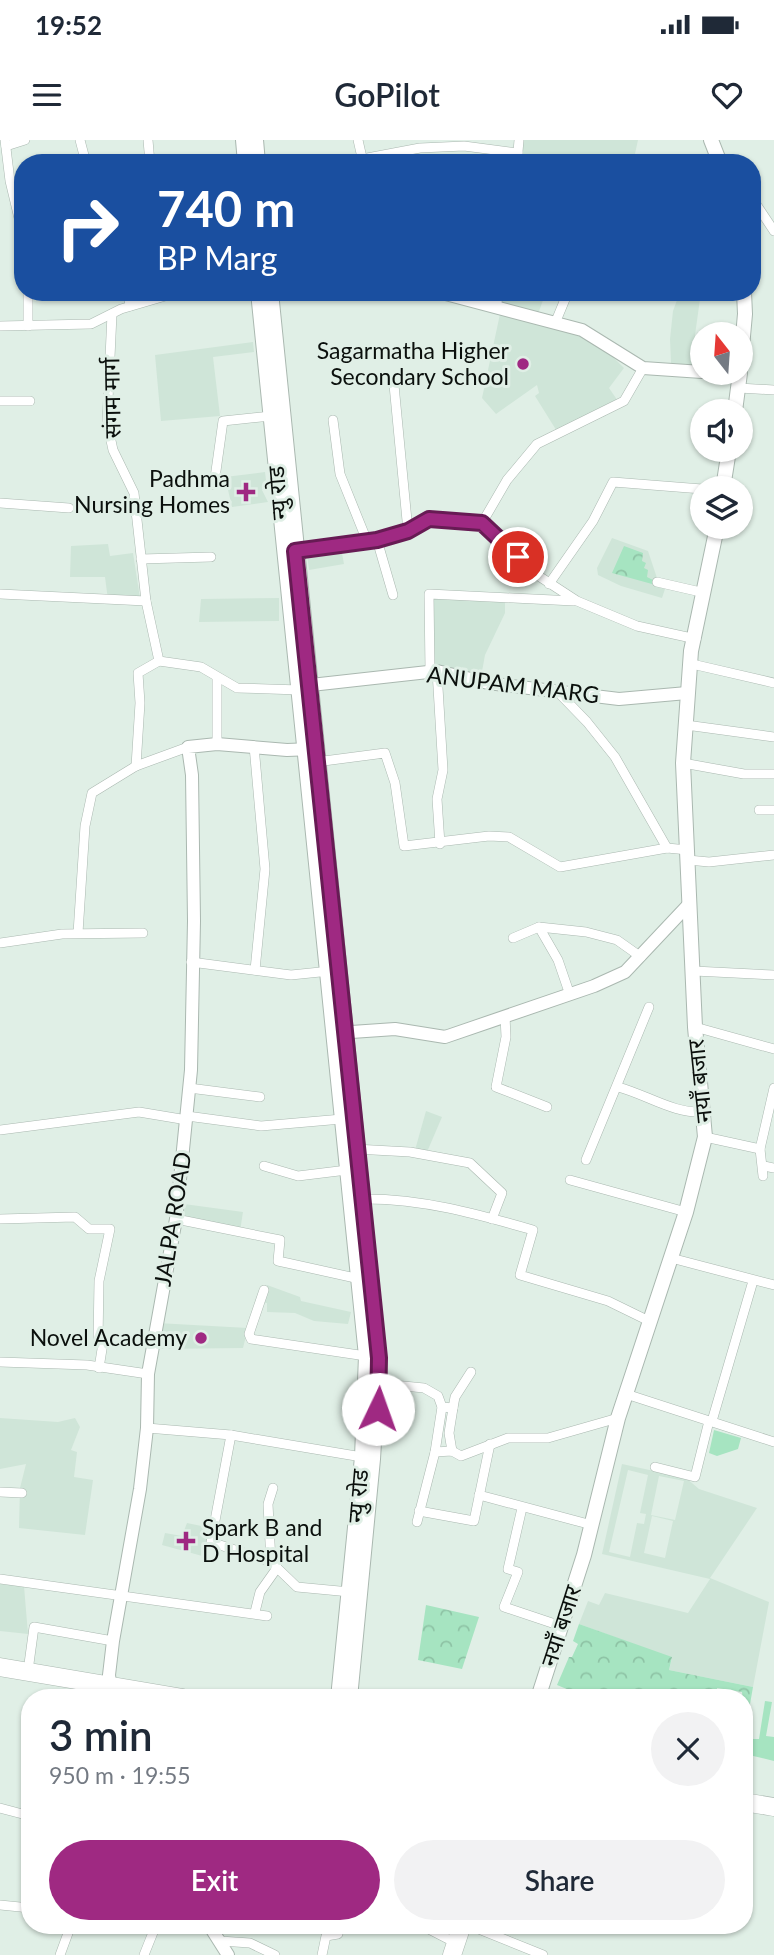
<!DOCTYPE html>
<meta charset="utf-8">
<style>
body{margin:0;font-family:Lato,"Noto Sans Devanagari",sans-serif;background:#f2f2f3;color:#1f2937;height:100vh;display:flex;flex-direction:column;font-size:26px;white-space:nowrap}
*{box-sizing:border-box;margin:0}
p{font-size:23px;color:#747a83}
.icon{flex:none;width:38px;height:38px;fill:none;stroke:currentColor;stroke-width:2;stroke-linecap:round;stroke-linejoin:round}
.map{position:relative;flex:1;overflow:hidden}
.panel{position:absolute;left:21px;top:1549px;width:732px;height:245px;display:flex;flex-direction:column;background:#fff;border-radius:28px;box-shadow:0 2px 5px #0004}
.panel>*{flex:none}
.hud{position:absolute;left:14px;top:14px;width:747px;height:147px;border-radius:28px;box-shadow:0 2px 5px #0004;background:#1a4fa0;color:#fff;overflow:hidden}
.needle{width:46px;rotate:343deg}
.tools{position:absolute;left:690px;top:182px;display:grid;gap:14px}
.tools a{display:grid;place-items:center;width:63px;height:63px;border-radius:50%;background:#fff;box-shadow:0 2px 5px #0004;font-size:35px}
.pin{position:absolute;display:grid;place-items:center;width:60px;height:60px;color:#fff;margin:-30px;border:4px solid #fff;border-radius:50%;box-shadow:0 2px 7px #0007}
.me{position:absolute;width:77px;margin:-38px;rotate:3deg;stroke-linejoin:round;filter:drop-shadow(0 0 5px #0008)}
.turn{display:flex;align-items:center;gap:24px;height:147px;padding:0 28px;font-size:32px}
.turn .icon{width:91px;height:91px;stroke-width:2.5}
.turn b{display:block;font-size:49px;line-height:60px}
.round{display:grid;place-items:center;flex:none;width:74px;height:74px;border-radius:37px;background:#f2f2f3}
.overview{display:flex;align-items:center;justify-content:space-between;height:119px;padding:0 28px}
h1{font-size:42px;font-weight:600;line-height:52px}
.primary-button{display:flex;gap:14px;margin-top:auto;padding:14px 28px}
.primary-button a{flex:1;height:80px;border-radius:42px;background:#9f2982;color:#fff;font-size:28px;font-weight:600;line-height:80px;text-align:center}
.primary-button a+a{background:#f2f2f3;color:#1f2937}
.status{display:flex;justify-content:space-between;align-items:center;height:49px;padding:0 35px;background:#fff;direction:ltr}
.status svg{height:19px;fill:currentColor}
header{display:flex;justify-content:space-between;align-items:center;height:91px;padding:0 28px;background:#fff;font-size:32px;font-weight:600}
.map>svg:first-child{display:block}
</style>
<div class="status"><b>19:52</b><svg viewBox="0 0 49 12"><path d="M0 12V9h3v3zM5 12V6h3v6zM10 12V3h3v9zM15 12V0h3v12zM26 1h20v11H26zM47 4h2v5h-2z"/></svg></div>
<header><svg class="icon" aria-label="menu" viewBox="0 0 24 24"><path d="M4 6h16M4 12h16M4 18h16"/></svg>GoPilot<svg class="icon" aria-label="heart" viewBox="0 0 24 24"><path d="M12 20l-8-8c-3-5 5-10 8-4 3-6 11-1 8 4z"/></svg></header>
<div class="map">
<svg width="774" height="1815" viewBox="0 0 774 1815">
<defs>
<pattern id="forest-crowns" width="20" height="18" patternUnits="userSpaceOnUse" patternTransform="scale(1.75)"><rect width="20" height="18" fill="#a6e4c1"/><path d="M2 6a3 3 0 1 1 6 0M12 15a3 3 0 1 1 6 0" fill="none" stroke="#8ec3a5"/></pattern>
</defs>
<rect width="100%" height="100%" fill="#e0efe6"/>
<!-- built -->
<g fill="#cfe5d8" fill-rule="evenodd">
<polygon points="523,0 638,0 633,23 538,23 520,19"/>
<polygon points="502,152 546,152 538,174 499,164"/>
<polygon points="680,152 701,152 695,195 696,202 702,202 702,226 671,223 670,199 673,171"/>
<polygon points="500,174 581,192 603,207 624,228 609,248 620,264 605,276 558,293 535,256 539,253 537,245 496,274 482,258"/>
<polygon points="253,202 254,212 213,217 220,276 161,281 155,215"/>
<polygon points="265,332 267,349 262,350 268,362 232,367 225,337"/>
<polygon points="612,398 648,411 657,438 654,446 665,449 662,458 621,446 598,435 597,428"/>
<polygon points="108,404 110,416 133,413 140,458 108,460 105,437 70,437 71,406"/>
<polygon points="341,408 344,424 309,430 307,414"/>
<polygon points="431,456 505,462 505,473 485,515 481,537 433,527"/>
<polygon points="279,458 279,481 199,482 201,459"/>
<polygon points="426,971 442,977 427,1012 415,1010"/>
<polygon points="184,1064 243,1072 240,1091 182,1079"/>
<polygon points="267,1145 300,1157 301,1161 351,1172 348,1184 314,1181 295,1173 267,1172 267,1163 260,1163"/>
<polygon points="157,1183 248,1188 243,1208 155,1209"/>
<polygon points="0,1278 58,1282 75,1278 80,1287 71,1310 77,1312 74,1337 93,1340 85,1395 19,1388 20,1348 26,1324 0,1329"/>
<path d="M622,1324L686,1338L699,1349L757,1368L710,1438L769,1462L753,1547L669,1530L672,1518L579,1484L588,1461L599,1465L605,1453L688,1473L710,1439L602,1414ZM628,1330L648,1335L640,1373L646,1374L644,1384L637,1383L630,1417L609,1412ZM659,1336L684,1341L675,1380L651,1375ZM652,1376L673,1381L665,1418L644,1413Z"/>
<polygon points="187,1383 211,1388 206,1417 162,1405 165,1393 182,1396"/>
<polygon points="0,1444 24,1446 28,1494 0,1491"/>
</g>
<!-- grass -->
<g fill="#a6e4c1">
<polygon points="714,1290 741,1298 738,1309 717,1316 709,1313"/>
<polygon points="765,1561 772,1562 766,1596 774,1597 774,1621 749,1615 752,1599 759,1599"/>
</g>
<!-- forest -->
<g fill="url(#forest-crowns)">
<polygon points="624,406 643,413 642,421 646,423 644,428 648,430 647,437 653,440 652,444 612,433"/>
<polygon points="426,1465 479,1477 462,1529 418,1520"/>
<polygon points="579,1484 672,1517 669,1530 753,1547 746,1587 742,1552 717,1548 718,1557 586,1557 557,1545 569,1517 572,1517 578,1504 573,1501"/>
</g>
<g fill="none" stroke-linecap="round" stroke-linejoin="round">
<!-- street casing -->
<g stroke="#aab8b0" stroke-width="10">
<g id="street">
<polyline points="5,0 10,41 23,95"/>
<polyline points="80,0 86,23"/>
<polyline points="148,0 150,23"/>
<polyline points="358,0 363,22"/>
<polyline points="6,6 25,0"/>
<polyline points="362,19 420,8 464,6 518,13"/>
<polyline points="517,23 519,0"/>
<polyline points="752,58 774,91"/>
<polyline points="28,152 28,186"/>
<polyline points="128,152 130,166"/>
<polyline points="496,167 499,152"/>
<polyline points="112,174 107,282 113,310 134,353 146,461 159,521 201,527 237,548 300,550"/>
<polyline points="556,181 568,152"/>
<polyline points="0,186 91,184 121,169 179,152"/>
<polyline points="394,245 408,391"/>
<polyline points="739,248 774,250"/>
<polyline points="0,261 30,261"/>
<polyline points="333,280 340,334 367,401"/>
<polyline points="214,345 223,281 271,276"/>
<polyline points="0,363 69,368"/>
<polyline points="482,383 507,340 537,304 624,261 643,228"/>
<polyline points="377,400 393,455"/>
<polyline points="295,411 377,400 408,391 429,379 482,383 531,431 577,461 637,486 696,499"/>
<polyline points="141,419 211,417"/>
<polyline points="657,442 705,453"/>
<polyline points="549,444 593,381 613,342 702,349"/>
<polyline points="0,454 146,461"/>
<polyline points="692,524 774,543"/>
<polyline points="430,531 429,454 574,461"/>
<polyline points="437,531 443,630 437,659 440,704"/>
<polyline points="556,550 587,582 615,617 667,708"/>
<polyline points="686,585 774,597"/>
<polyline points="217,604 217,537"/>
<polyline points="254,606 265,729 255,830"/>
<polyline points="316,622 385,613 395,643 404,706 489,696 509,697 560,727 667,708 688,710"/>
<polyline points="683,623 744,634 774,634"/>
<polyline points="136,626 140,563 138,533 159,521"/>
<polyline points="759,670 774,670"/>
<polyline points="688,720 709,722 774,715"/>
<polyline points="539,787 558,820 570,855"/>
<polyline points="78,793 85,686 92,653 136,626 188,607"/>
<polyline points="513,798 539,787 586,792 617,800 641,817"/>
<polyline points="0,803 62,794 143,793"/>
<polyline points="191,822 291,835 330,831"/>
<polyline points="694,831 774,835"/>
<polyline points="505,876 506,897 496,947 547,967"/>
<polyline points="695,887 774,909"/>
<path d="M618,947C648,955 673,974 705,972"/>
<polyline points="189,948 260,957"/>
<polyline points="187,976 261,986 342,979"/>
<polyline points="0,990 139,972 187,980"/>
<polyline points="705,997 760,1009"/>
<polyline points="355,1009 410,1012 470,1023 502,1053 492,1079"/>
<polyline points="586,1020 649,867"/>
<polyline points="264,1026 298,1036 347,1030"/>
<polyline points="764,1026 774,1028"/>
<polyline points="763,1036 760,1009 774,948"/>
<polyline points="570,1040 686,1072"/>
<path d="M361,1059C421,1058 477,1074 533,1090L520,1135L608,1161L649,1181"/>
<polyline points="0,1079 75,1077 89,1089 110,1089 99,1141 98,1201 103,1203 99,1228"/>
<polyline points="176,1079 280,1100 278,1121 360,1139"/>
<polyline points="671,1118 774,1145"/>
<polyline points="264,1150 249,1194 251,1199 366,1216"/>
<polyline points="0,1222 87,1225 148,1234"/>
<polyline points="373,1243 424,1248 438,1256 442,1267 435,1312 452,1311 461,1316 508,1298 548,1298 618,1278"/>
<polyline points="626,1254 774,1302"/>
<polyline points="442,1267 453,1268 455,1257 471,1232"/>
<polyline points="712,1281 753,1141"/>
<polyline points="147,1288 231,1295 362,1317"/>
<polyline points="231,1295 211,1402 271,1422"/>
<polyline points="452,1311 449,1293 453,1268"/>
<polyline points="655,1327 695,1337 709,1281"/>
<polyline points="273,1348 268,1364 271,1422 297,1447 350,1452"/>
<polyline points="0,1352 22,1353"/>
<polyline points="479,1355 592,1385"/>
<polyline points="522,1368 508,1429 518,1432 504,1467 561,1486"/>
<polyline points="419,1371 474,1381 490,1304"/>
<polyline points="417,1382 435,1312"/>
<polyline points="0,1439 267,1476"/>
<polyline points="255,1472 260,1452 277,1428"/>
<polyline points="28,1531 34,1487 113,1501"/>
<polyline points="0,1668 30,1676"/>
<polyline points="0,1765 30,1768"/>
<polyline points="421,1785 456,1803"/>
<polyline points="469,1785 543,1815"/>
<polyline points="220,1801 250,1803 275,1815"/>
<polyline points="60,1815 71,1785"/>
<polyline points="144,1815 156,1785"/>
<polyline points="322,1815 326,1796 338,1794 340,1785"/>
</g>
</g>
<!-- secondary casing -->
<g stroke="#aab8b0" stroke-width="14">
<g id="secondary">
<polyline points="438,152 582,190 643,228 702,232"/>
<polyline points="713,233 740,235"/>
<polyline points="302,546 437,531 488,543 619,559 687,553"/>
<polyline points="337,893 395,889 445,897 594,846 625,832 690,763"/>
<polyline points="112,1558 109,1535 113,1501 140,1349 147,1288 148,1234 176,1079 191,930 194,781 192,635 188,607 217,604 287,610 312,609"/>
<polyline points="209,1785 228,1815"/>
</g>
</g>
<!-- primary casing -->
<g stroke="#aab8b0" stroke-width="16">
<g id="primary">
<polyline points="243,0 245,23"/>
<polyline points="256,0 258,23"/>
<polyline points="711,0 720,23"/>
<polyline points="258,152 366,1216 362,1317 338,1558"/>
<polyline points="271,152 379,1218 373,1319 350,1558"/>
<polyline points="740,229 745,174 744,152"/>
<polyline points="735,271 740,233"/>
<polyline points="723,348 729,310"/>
<polyline points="538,1558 584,1415 618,1278 686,1072 705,997 695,887 683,623 691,511 717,387"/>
</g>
</g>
<!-- highway casing -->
<g stroke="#aab8b0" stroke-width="19">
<g id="highway">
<polyline points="0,1527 183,1558"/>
<polyline points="744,1662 774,1667"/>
<polyline points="452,1815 462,1785"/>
</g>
</g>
<!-- street -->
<use href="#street" stroke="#fff" stroke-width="9"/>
<!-- secondary -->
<use href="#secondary" stroke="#fff" stroke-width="12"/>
<!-- primary -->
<use href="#primary" stroke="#fff" stroke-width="14"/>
<!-- highway -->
<use href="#highway" stroke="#fff" stroke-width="18"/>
</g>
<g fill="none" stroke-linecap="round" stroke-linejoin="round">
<!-- route casing -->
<g stroke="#671b54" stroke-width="18">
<polyline id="route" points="378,1269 379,1218 295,411 377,400 408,391 429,379 482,383 518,417"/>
</g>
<!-- route -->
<use href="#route" stroke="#9f2982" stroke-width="12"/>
</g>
<!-- markers -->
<g fill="#9f2982" stroke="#e0efe6" stroke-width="2.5">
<circle cx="523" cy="224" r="7"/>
<path d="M242.5 341.5h7v7h7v7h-7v7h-7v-7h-7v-7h7z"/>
<circle cx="201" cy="1198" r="7"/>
<path d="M182.5 1390.5h7v7h7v7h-7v7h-7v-7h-7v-7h7z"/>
</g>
<g text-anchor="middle" stroke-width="6" stroke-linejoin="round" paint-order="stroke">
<!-- poi labels -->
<g font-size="23" fill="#0b100d" stroke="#e0efe6" text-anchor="end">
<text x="509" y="219">Sagarmatha Higher<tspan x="509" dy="26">Secondary School</tspan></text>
<text x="230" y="347">Padhma<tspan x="230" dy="26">Nursing Homes</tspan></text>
<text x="187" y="1206">Novel Academy</text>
<text x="202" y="1396" text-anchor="start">Spark B and<tspan x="202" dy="26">D Hospital</tspan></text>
</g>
<!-- street labels -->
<g font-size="23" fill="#0b100d" stroke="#e0efe6">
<text transform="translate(112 258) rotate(-91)" y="8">संगम मार्ग</text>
<text transform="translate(278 353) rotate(-95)" y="8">न्यु रोड</text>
<text transform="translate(513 545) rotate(7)" y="8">ANUPAM MARG</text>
<text transform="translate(700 941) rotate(-96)" y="8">नयाँ बजार</text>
<text transform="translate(173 1079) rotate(-81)" y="8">JALPA ROAD</text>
<text transform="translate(358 1356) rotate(-85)" y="8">न्यु रोड</text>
<text transform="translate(561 1486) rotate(-72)" y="8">नयाँ बजार</text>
</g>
</g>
</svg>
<div class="tools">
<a><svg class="needle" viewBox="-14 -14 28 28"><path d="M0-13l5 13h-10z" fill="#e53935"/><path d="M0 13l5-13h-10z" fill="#747a83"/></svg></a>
<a><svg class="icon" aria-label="sound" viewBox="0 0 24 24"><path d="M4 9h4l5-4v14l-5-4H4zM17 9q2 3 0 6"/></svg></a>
<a><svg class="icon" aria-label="layers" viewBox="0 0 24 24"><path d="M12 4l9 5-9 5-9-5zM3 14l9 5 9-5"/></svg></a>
</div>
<div class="pin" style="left:518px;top:417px;background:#d93025"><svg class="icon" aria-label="arrive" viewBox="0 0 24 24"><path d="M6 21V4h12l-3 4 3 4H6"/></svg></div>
<svg class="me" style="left:378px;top:1269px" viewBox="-20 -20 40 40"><circle r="19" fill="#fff"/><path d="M0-13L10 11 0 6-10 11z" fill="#9f2982"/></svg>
<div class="hud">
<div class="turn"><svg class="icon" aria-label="right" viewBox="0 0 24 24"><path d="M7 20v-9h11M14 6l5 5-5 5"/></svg><div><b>740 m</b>BP Marg</div></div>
</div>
<section class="panel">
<div class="overview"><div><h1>3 min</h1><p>950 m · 19:55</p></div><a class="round"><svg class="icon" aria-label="close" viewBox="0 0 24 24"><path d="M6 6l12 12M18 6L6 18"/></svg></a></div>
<div class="primary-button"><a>Exit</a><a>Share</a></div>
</section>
</div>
